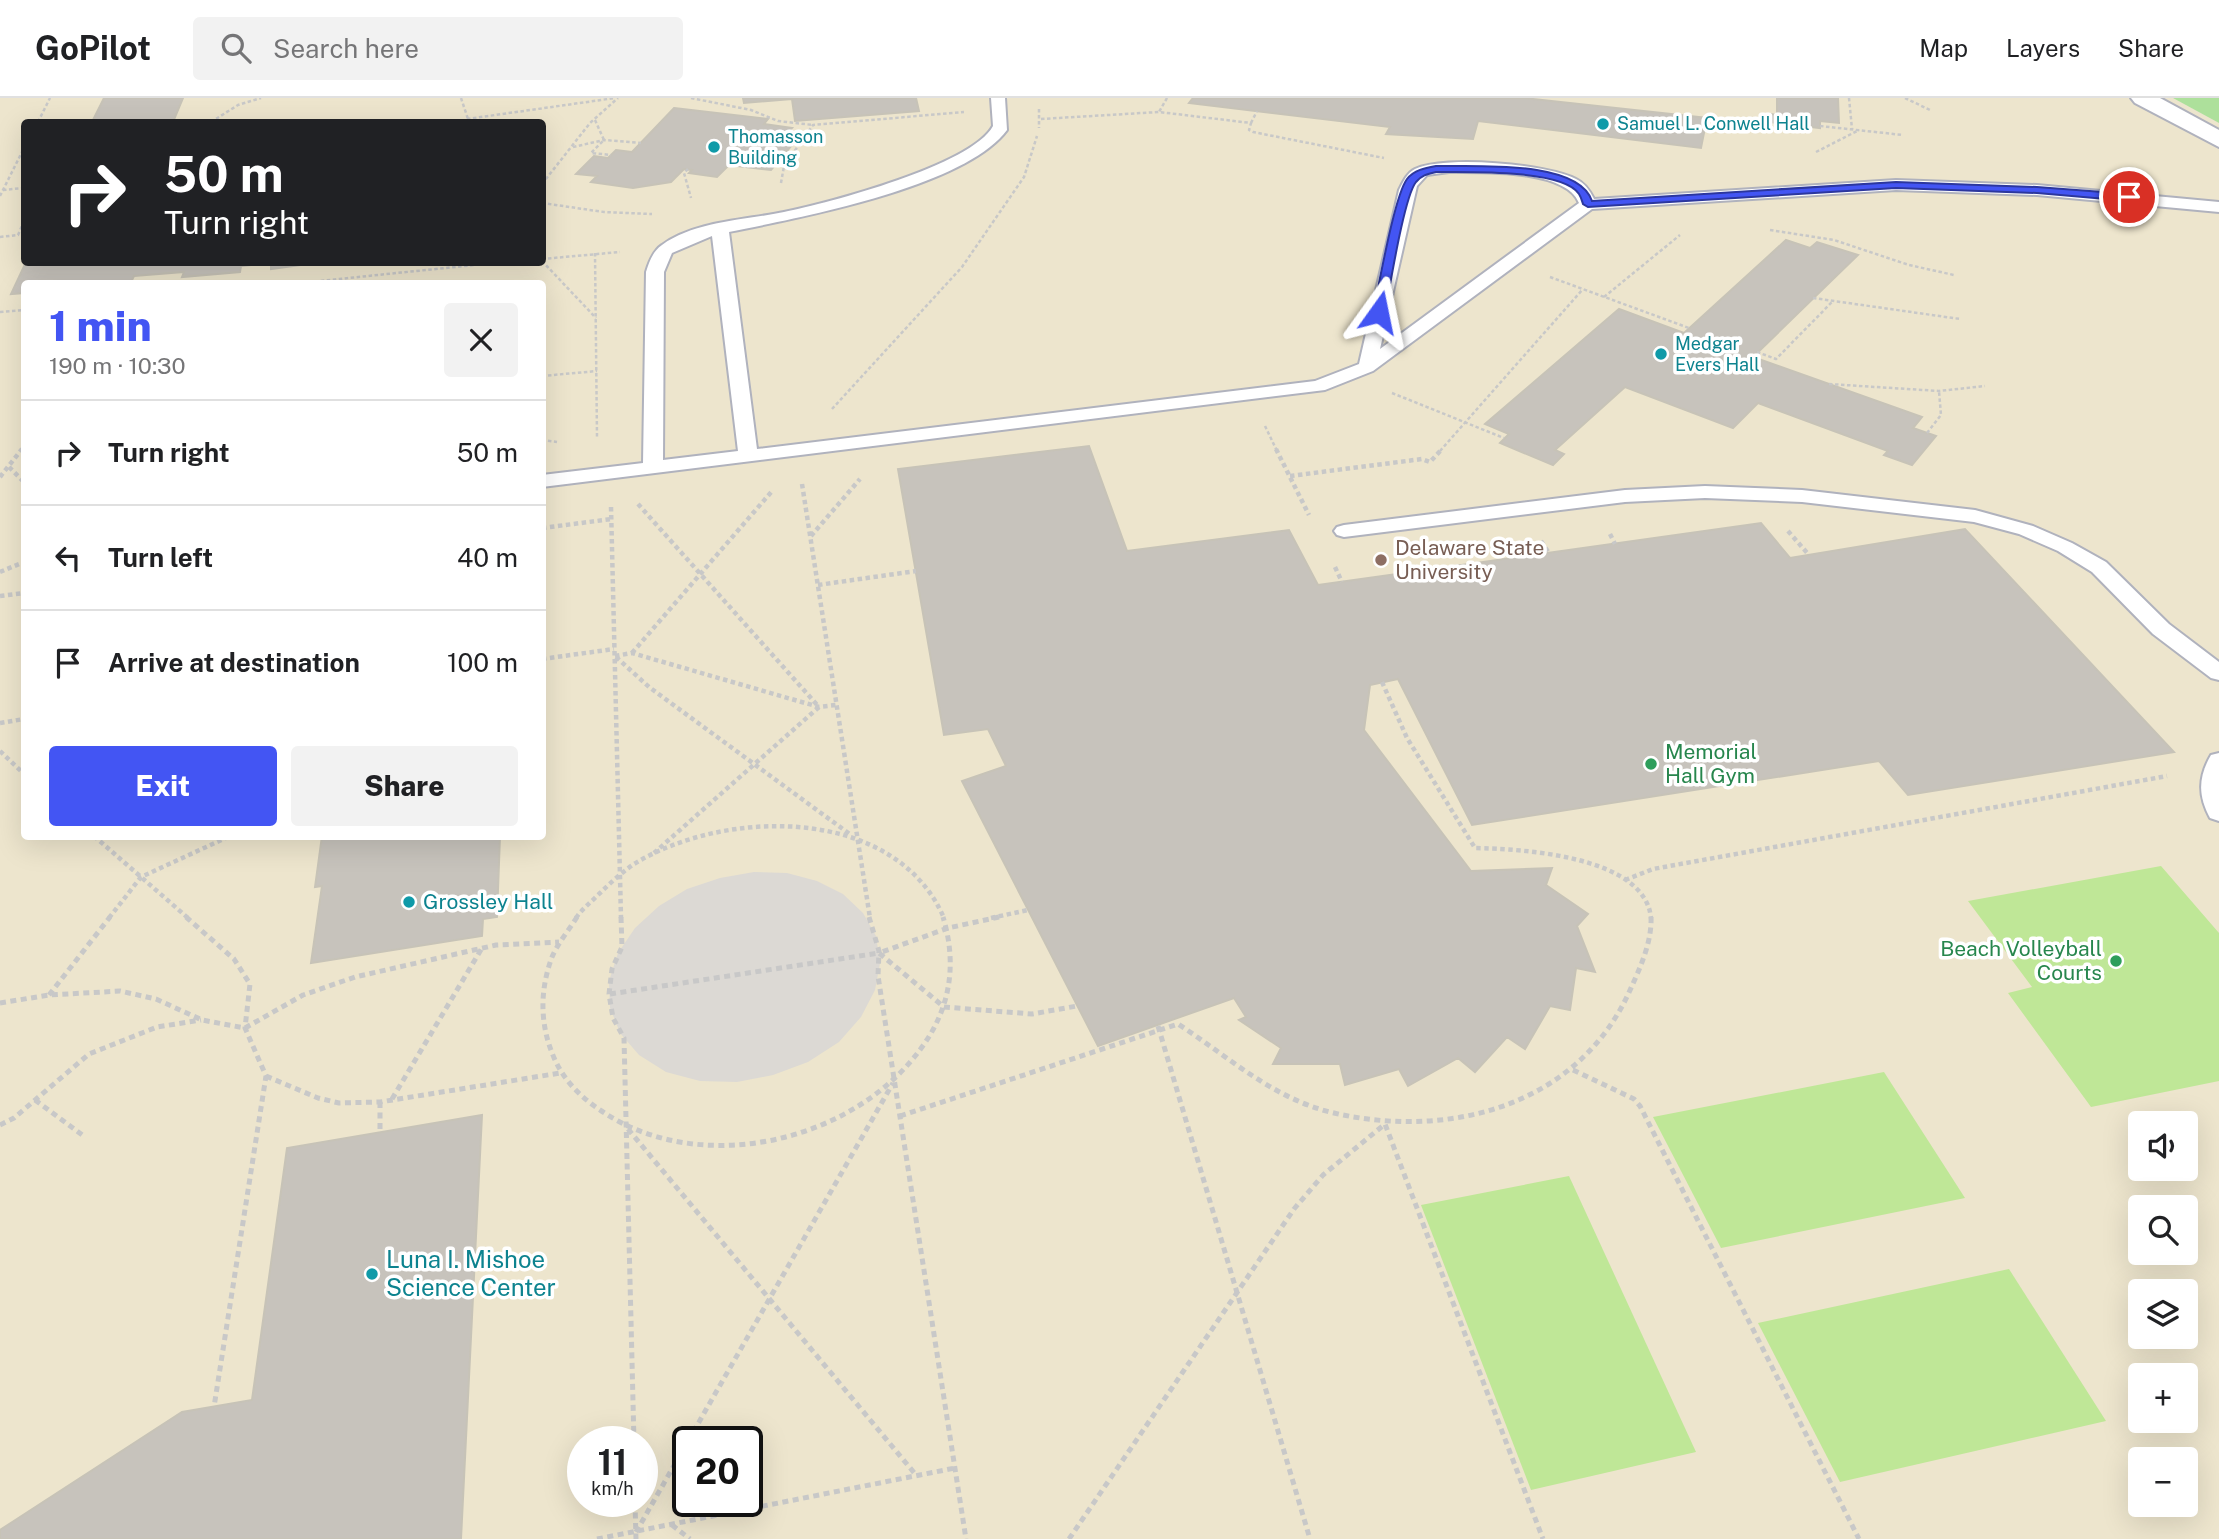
<!DOCTYPE html>
<meta charset="utf-8">
<style>
body{margin:0;font-family:"Public Sans",sans-serif;background:#f2f2f2;color:#202124;height:100vh;display:flex;flex-direction:column;font-size:26px;white-space:nowrap}
*{box-sizing:border-box;margin:0}
p{font-size:23px;color:#757577}
.icon{flex:none;width:38px;height:38px;fill:none;stroke:currentColor;stroke-width:2;stroke-linecap:round;stroke-linejoin:round}
.map{position:relative;flex:1;overflow:hidden}
.panel{position:absolute;left:21px;top:182px;width:525px;height:560px;display:flex;flex-direction:column;background:#fff;border-radius:7px;box-shadow:0 7px 28px #0002}
.panel>*{flex:none}
.hud{position:absolute;left:21px;top:21px;width:525px;height:147px;border-radius:7px;box-shadow:0 7px 28px #0002;background:#202124;color:#fff;overflow:hidden}
.controls{position:absolute;left:2128px;top:1013px;display:grid;gap:14px}
.controls a{display:grid;place-items:center;width:70px;height:70px;border-radius:7px;background:#fff;box-shadow:0 7px 28px #0002;font-size:35px}
.speed{position:absolute;left:567px;top:1328px;display:flex;gap:14px;font-size:35px;font-weight:700;text-align:center}
.speed>*{display:grid;place-content:center;width:91px;height:91px;border-radius:50%;background:#fff;box-shadow:0 7px 28px #0002;line-height:1}
.speed small{font-size:18px;font-weight:400}
.speed .limit{border:4px solid #111;border-radius:10px;background:#fff;color:#111}
.pin{position:absolute;display:grid;place-items:center;width:60px;height:60px;color:#fff;margin:-30px;border:4px solid #fff;border-radius:50%;box-shadow:0 2px 7px #0007}
.me{position:absolute;width:77px;margin:-38px;rotate:12deg;stroke-linejoin:round;filter:drop-shadow(0 0 5px #0008)}
.turn{display:flex;align-items:center;gap:24px;height:147px;padding:0 28px;font-size:32px}
.turn .icon{width:91px;height:91px;stroke-width:2.5}
.turn b{display:block;font-size:49px;line-height:60px}
.round{display:grid;place-items:center;flex:none;width:74px;height:74px;border-radius:7px;background:#f2f2f2}
.headline{display:flex;align-items:center;justify-content:space-between;height:119px;padding:0 28px}
h1{font-size:42px;font-weight:800;line-height:52px;color:#4355f3}
.action{display:flex;gap:14px;margin-top:auto;padding:14px 28px}
.action a{flex:1;height:80px;border-radius:7px;background:#4355f3;color:#fff;font-size:28px;font-weight:800;line-height:80px;text-align:center}
.action a+a{background:#f2f2f2;color:#202124}
ul{padding:0;list-style:none}
li{display:flex;align-items:center;gap:21px;height:105px;padding:0 28px;border-top:2px solid #e0e0e0}
li div{flex:1}
li b{display:block;font-size:26px}
li em{font-style:normal}
header{display:flex;align-items:center;gap:42px;box-sizing:border-box;height:98px;padding:0 35px;background:#fff;border-bottom:2px solid #e0e0e0}
header strong{font-size:33px}
nav{display:flex;gap:38px;margin-inline-start:auto;font-size:24px}
.search{width:490px;height:63px;background:#f2f2f2;display:flex;align-items:center;gap:18px;box-sizing:border-box;padding:0 24px;border-radius:7px;color:#757577;font-size:26px}
.map>svg:first-child{display:block}
</style>
<header>
<strong>GoPilot</strong>
<div class="search"><svg class="icon" aria-label="search" viewBox="0 0 24 24"><circle cx="10" cy="10" r="6"/><path d="M15 15l6 6"/></svg>Search here</div>
<nav><a>Map</a><a>Layers</a><a>Share</a></nav>
</header>
<div class="map">
<svg width="2219" height="1441" viewBox="0 0 2219 1441">
<rect width="100%" height="100%" fill="#ece7dd"/>
<!-- education -->
<path fill="#ede5cd" fill-rule="evenodd" d="M0,0H2173L2219,25V1441H0ZM24,24H542V164H24ZM24,186H542V738H24ZM2140,1026H2186V1071H2140ZM2140,1110H2186V1155H2140ZM2140,1194H2186V1239H2140ZM2140,1278H2186V1323H2140ZM583,1344H642V1404H583ZM688,1344H747V1404H688ZM2140,1362H2186V1407H2140Z"/>
<!-- green -->
<polygon fill="#ade09b" points="2173,0 2219,0 2219,25"/>
<!-- pitch -->
<g fill="#bfe797">
<polygon points="2161,768 2219,835 2219,983 2091,1009 2008,895 2032,889 1968,803"/>
<polygon points="1884,974 1965,1100 1721,1150 1653,1019"/>
<polygon points="1569,1078 1696,1354 1531,1392 1421,1107"/>
<polygon points="2009,1171 2106,1323 1840,1384 1758,1225"/>
</g>
<!-- plaza -->
<polygon fill="#dcd9d4" points="754,774 787,775 817,783 843,796 863,815 876,838 880,865 875,892 861,919 839,944 808,964 773,977 737,984 700,983 666,974 639,957 620,935 615,922 610,910 609,883 618,855 635,830 659,808 687,791 720,780"/>
<!-- building -->
<g fill="#c7c3bc" stroke="#c7c3b7" stroke-width="2">
<polygon points="104,0 183,0 173,24 92,24"/>
<polygon points="743,0 916,0 919,13 795,23 792,1 744,5"/>
<polygon points="1193,0 1524,0 1707,20 1701,50 1478,23 1473,41 1386,36 1390,29 1189,5"/>
<polygon points="1777,0 1838,0 1839,25 1820,23 1820,30 1770,24 1770,16 1777,17"/>
<polygon points="674,10 768,21 764,26 792,30 788,34 802,35 771,72 729,67 717,79 689,75 692,72 684,71 671,84 633,90 591,84 597,78 576,76 594,58 608,60 616,52 632,54"/>
<polygon points="1786,142 1810,150 1817,144 1858,157 1753,259 1922,319 1913,330 1936,338 1912,367 1884,357 1888,353 1758,305 1733,330 1625,289 1555,352 1564,356 1553,367 1500,345 1509,336 1485,326 1619,211 1684,235"/>
<polygon points="26,164 322,164 271,171 271,165 241,168 240,174 182,179 184,174 134,178 131,184 120,186 24,186 24,195 11,196"/>
<polygon points="1089,348 1127,453 1289,432 1318,487 1761,425 1790,460 1965,431 2174,654 1908,697 1879,663 1472,727 1398,581 1370,587 1364,632 1471,773 1552,770 1546,787 1588,816 1577,828 1595,874 1576,870 1570,912 1550,908 1525,951 1507,939 1475,974 1458,960 1408,988 1399,971 1345,987 1340,966 1273,966 1281,950 1239,922 1246,919 1234,900 1098,948 962,683 1006,668 988,631 944,637 898,371"/>
<polygon points="322,738 500,738 497,819 483,821 482,838 311,865 322,788 315,789"/>
<polygon points="482,1017 461,1441 0,1441 0,1432 182,1314 252,1302 287,1050"/>
</g>
<g fill="none" stroke-linecap="round" stroke-linejoin="round">
<!-- lane casing -->
<g stroke="#b0b2bd" stroke-width="4">
<g id="lane">
<path d="M991,0H1005L1007,32C965,89 798,120 729,134L757,351L1315,283L1359,266L1399,92C1403,84 1407,75 1415,71C1445,57 1547,66 1576,81C1585,85 1590,93 1594,101L1896,82L2037,87L2219,104V114L2037,97L1896,92L1592,111L1373,273L1325,292L542,389V377L643,365L646,174C649,164 653,153 662,147C695,123 746,122 784,114C829,105 972,67 993,28ZM1449,74C1481,74 1566,71 1579,105L1380,251L1417,88L1427,77ZM712,138L738,353L663,362L664,174L672,155Z"/>
<polygon points="1705,388 1802,392 1975,412 2033,428 2072,445 2106,464 2169,526 2219,564 2219,582 2211,580 2153,536 2092,474 2058,453 2019,436 1974,424 1802,404 1705,400 1625,404 1344,439 1337,437 1334,433 1337,429 1344,427 1625,392"/>
<path d="M2219,655V723L2210,720C2198,698 2198,679 2211,657Z"/>
</g>
</g>
<!-- street casing -->
<g stroke="#b0b2bd" stroke-width="4">
<polygon id="street" points="2131,0 2160,0 2219,32 2219,49 2135,5"/>
</g>
<!-- path-far2 -->
<g stroke="#c8c8c8" stroke-width="2.5" stroke-dasharray="3.5 2.5" stroke-linecap="butt">
<polyline points="461,0 469,24"/>
<polyline points="691,0 751,12 778,23 813,27"/>
<polyline points="1167,0 1159,14 1251,25 1249,32 1253,34 1384,60"/>
<polyline points="1849,0 1852,31"/>
<polyline points="1905,0 1930,12"/>
<polyline points="1039,11 1039,30"/>
<polyline points="467,21 615,0"/>
<polyline points="1041,21 1159,14"/>
<polyline points="595,22 604,42 591,55 611,57"/>
<polyline points="38,24 50,0"/>
<polyline points="211,24 238,7 261,0"/>
<polyline points="1251,25 1257,13"/>
<polyline points="1820,28 1903,37"/>
<polyline points="573,49 604,42 641,45"/>
<polyline points="1816,54 1859,32"/>
<polyline points="688,71 684,75 691,100"/>
<polyline points="781,85 784,68 813,27 964,14"/>
<polyline points="542,86 590,25 618,0"/>
<polyline points="3,92 24,90"/>
<polyline points="0,98 24,50"/>
<polyline points="542,105 604,114 652,116"/>
<polyline points="1770,132 1834,142 1909,167 1954,177"/>
<polyline points="0,139 18,137 24,123"/>
<polyline points="595,155 597,339"/>
<polyline points="542,161 620,154"/>
<polyline points="542,163 596,220"/>
<polyline points="1550,179 1689,230"/>
<polyline points="291,186 503,164"/>
<polyline points="1604,199 1680,137"/>
<polyline points="1813,200 1960,221"/>
<polyline points="0,214 24,212"/>
<polyline points="1757,254 1776,261 1832,204"/>
<polyline points="542,278 597,273"/>
<polyline points="1829,286 1939,293 1985,288"/>
<polyline points="1392,295 1504,340"/>
<polyline points="832,311 962,169 1024,79 1037,38"/>
<polyline points="1265,328 1277,353"/>
<polyline points="1927,335 1941,317 1939,293"/>
<polyline points="542,342 557,344"/>
<polyline points="21,353 24,349"/>
<polyline points="1440,353 1583,191"/>
</g>
<!-- path-far1 -->
<g stroke="#c8c8c8" stroke-width="4.5" stroke-dasharray="4.5 3.5" stroke-linecap="butt">
<polyline points="1276,351 1309,417"/>
<polyline points="9,369 24,384"/>
<polyline points="1290,378 1422,361 1430,364 1442,351"/>
<polyline points="0,379 22,351"/>
<polyline points="802,386 870,820"/>
<polyline points="638,406 819,609 654,755"/>
<polyline points="611,409 621,820"/>
<polyline points="542,430 612,421"/>
<polyline points="1788,433 1809,457"/>
<polyline points="1610,436 1615,446"/>
<polyline points="811,438 860,381"/>
<polyline points="1541,443 1549,455"/>
<polyline points="1335,469 1342,484"/>
<polyline points="0,474 24,464"/>
<polyline points="818,487 916,473"/>
<polyline points="0,498 24,495"/>
<polyline points="632,555 773,392"/>
<polyline points="615,558 632,555 819,609 836,607"/>
<polyline points="616,559 649,589 851,737"/>
<polyline points="542,561 614,551"/>
<path d="M1382,584L1407,640L1475,750C1523,751 1645,758 1651,820"/>
<polyline points="0,625 24,621"/>
<polyline points="0,653 24,676"/>
<polyline points="94,738 188,820"/>
<polyline points="1625,782 1653,771 2167,678"/>
<polyline points="109,820 141,779 230,738"/>
<path d="M576,820C581,812 590,805 598,797C609,786 621,775 634,766C725,710 895,707 944,820"/>
<polyline points="991,820 1028,812"/>
</g>
<!-- path -->
<g stroke="#c8c8c8" stroke-width="5" stroke-dasharray="6 4.5" stroke-linecap="butt">
<polyline points="186,819 234,861 250,886 245,930 266,978 214,1309"/>
<path d="M577,819C569,832 558,845 552,859C539,894 540,929 555,962C568,990 591,1008 618,1023C717,1076 858,1039 922,949C951,909 957,865 943,819"/>
<polyline points="621,819 622,849 612,871 609,896 613,920 624,940 634,1344"/>
<polyline points="869,819 879,853 878,878 966,1441"/>
<polyline points="999,819 948,830 879,855 944,909 1032,916 1077,908"/>
<polyline points="610,896 879,855"/>
<polyline points="49,897 110,819"/>
<polyline points="0,905 49,897 120,893 156,901 202,922 245,930 303,897 355,879 496,847 559,844"/>
<polyline points="1158,928 1310,1441"/>
<polyline points="1573,972 1634,1001 1640,1008 1859,1441"/>
<polyline points="266,978 318,1000 339,1005 380,1004 560,975"/>
<polyline points="392,1001 482,850"/>
<polyline points="35,1002 85,1039"/>
<polyline points="380,1004 380,1034"/>
<path d="M900,1018L1178,926C1229,959 1273,1001 1334,1015C1451,1042 1580,1007 1631,890C1641,868 1652,843 1651,819"/>
<polyline points="0,1027 14,1020 89,956 157,929 201,922"/>
<polyline points="628,1031 916,1377"/>
<polyline points="635,1404 636,1441"/>
<polyline points="672,1427 690,1441"/>
<polyline points="636,1434 893,985"/>
<polyline points="597,1441 955,1370"/>
<polyline points="1069,1441 1294,1111 1323,1077 1385,1026 1543,1441"/>
</g>
<!-- lane -->
<use href="#lane" fill="#fff" fill-rule="evenodd"/>
<!-- street -->
<use href="#street" fill="#fff" fill-rule="evenodd"/>
</g>
<!-- route -->
<path fill="#4355f3" stroke="#2c379e" stroke-width="2" d="M1436,68C1473,69 1578,61 1592,103L1896,84L2037,89L2129,96L2135,99L2129,103L2037,95L1896,90L1588,109L1583,106C1582,103 1581,99 1579,96C1563,71 1465,74 1436,74C1428,76 1422,77 1416,84C1404,99 1390,189 1385,214L1375,217L1373,214C1379,188 1394,99 1407,81C1414,72 1425,70 1436,68Z"/>
<!-- markers -->
<g fill="#0f9aa8" stroke="#fff" stroke-width="2.5">
<circle cx="1603" cy="26" r="7"/>
<circle cx="714" cy="49" r="7"/>
<circle cx="1661" cy="256" r="7"/>
<circle cx="409" cy="804" r="7"/>
<circle cx="372" cy="1176" r="7"/>
</g>
<circle fill="#8d6e63" stroke="#fff" stroke-width="2.5" cx="1381" cy="462" r="7"/>
<g fill="#2e9e5b" stroke="#fff" stroke-width="2.5">
<circle cx="1651" cy="666" r="7"/>
<circle cx="2116" cy="863" r="7"/>
</g>
<g text-anchor="middle" stroke-width="7" stroke-linejoin="round" paint-order="stroke">
<!-- far-culture labels -->
<g font-size="18" fill="#0d838f" stroke="#fff" text-anchor="start">
<text x="1617" y="32">Samuel L. Conwell Hall</text>
<text x="728" y="45">Thomasson<tspan x="728" dy="21">Building</tspan></text>
<text x="1675" y="252">Medgar<tspan x="1675" dy="21">Evers Hall</tspan></text>
</g>
<!-- education labels -->
<g font-size="21" fill="#785e54" stroke="#fff" text-anchor="start">
<text x="1395" y="457">Delaware State<tspan x="1395" dy="24">University</tspan></text>
</g>
<!-- leisure labels -->
<g font-size="21" fill="#27864d" stroke="#fff" text-anchor="start">
<text x="1665" y="661">Memorial<tspan x="1665" dy="24">Hall Gym</tspan></text>
<text x="2102" y="858" text-anchor="end">Beach Volleyball<tspan x="2102" dy="24">Courts</tspan></text>
</g>
<!-- culture labels -->
<g font-size="21" fill="#0d838f" stroke="#fff" text-anchor="start">
<text x="423" y="811">Grossley Hall</text>
</g>
<!-- near-culture labels -->
<g font-size="24" fill="#0d838f" stroke="#fff" text-anchor="start">
<text x="386" y="1170">Luna I. Mishoe<tspan x="386" dy="28">Science Center</tspan></text>
</g>
</g>
</svg>
<div class="controls">
<a><svg class="icon" aria-label="sound" viewBox="0 0 24 24"><path d="M4 9h4l5-4v14l-5-4H4zM17 9q2 3 0 6"/></svg></a>
<a><svg class="icon" aria-label="search" viewBox="0 0 24 24"><circle cx="10" cy="10" r="6"/><path d="M15 15l6 6"/></svg></a>
<a><svg class="icon" aria-label="layers" viewBox="0 0 24 24"><path d="M12 4l9 5-9 5-9-5zM3 14l9 5 9-5"/></svg></a>
<a>+</a>
<a>−</a>
</div>
<div class="speed"><div>11<small>km/h</small></div><div class="limit">20</div></div>
<div class="pin" style="left:2129px;top:99px;background:#d93025"><svg class="icon" aria-label="arrive" viewBox="0 0 24 24"><path d="M6 21V4h12l-3 4 3 4H6"/></svg></div>
<svg class="me" style="left:1379px;top:214px" viewBox="-20 -20 40 40"><path d="M0-17L14 15 0 8-14 15z" fill="#4355f3" stroke="#fff" stroke-width="4"/></svg>
<div class="hud">
<div class="turn"><svg class="icon" aria-label="right" viewBox="0 0 24 24"><path d="M7 20v-9h11M14 6l5 5-5 5"/></svg><div><b>50 m</b>Turn right</div></div>
</div>
<section class="panel">
<div class="headline"><div><h1>1 min</h1><p>190 m · 10:30</p></div><a class="round"><svg class="icon" aria-label="close" viewBox="0 0 24 24"><path d="M6 6l12 12M18 6L6 18"/></svg></a></div>
<ul>
<li><svg class="icon" aria-label="right" viewBox="0 0 24 24"><path d="M7 20v-9h11M14 6l5 5-5 5"/></svg><div><b>Turn right</b></div><em>50 m</em></li>
<li><svg class="icon" aria-label="left" viewBox="0 0 24 24"><path d="M17 20v-9H6M10 6l-5 5 5 5"/></svg><div><b>Turn left</b></div><em>40 m</em></li>
<li><svg class="icon" aria-label="arrive" viewBox="0 0 24 24"><path d="M6 21V4h12l-3 4 3 4H6"/></svg><div><b>Arrive at destination</b></div><em>100 m</em></li>
</ul>
<div class="action"><a>Exit</a><a>Share</a></div>
</section>
</div>
